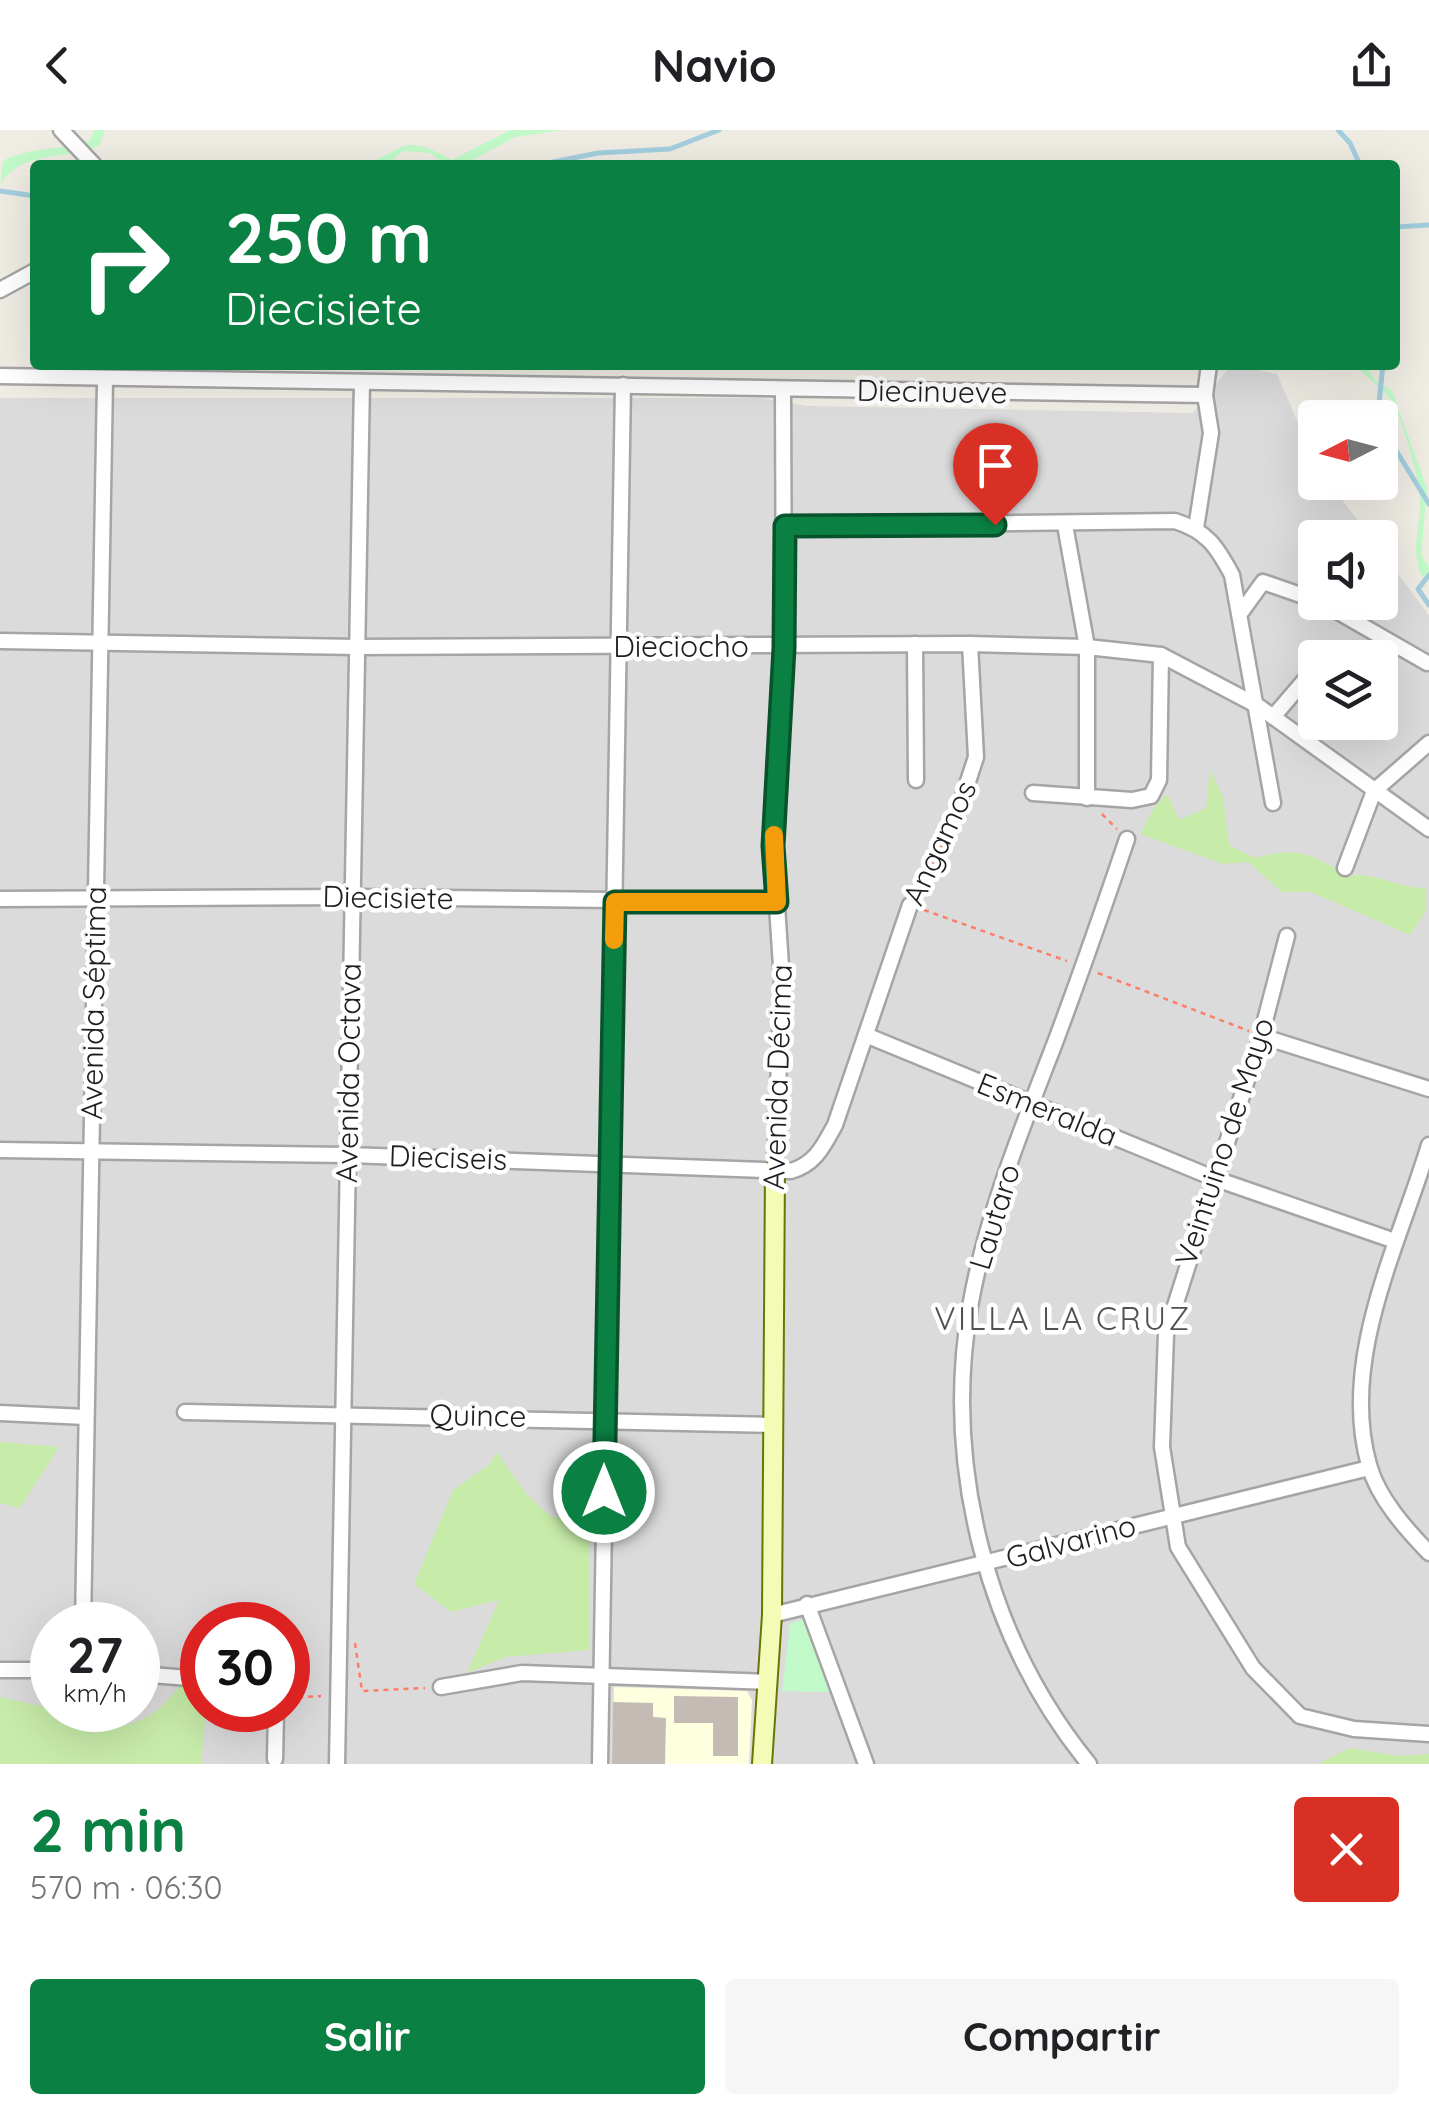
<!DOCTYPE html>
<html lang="es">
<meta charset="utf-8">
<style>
body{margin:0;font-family:Quicksand,sans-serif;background:#f6f6f6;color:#202124;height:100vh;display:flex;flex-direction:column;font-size:38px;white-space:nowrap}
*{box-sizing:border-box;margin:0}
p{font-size:32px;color:#757577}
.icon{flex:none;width:55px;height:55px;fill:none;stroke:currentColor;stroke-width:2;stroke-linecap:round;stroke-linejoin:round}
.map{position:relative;height:1634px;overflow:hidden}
.panel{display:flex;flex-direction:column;background:#fff;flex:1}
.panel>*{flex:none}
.hud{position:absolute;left:30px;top:30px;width:1370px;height:210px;border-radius:10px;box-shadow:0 10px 40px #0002;background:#0b8043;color:#fff;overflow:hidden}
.needle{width:65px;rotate:264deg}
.tools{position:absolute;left:1298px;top:270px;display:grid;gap:20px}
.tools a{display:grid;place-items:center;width:100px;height:100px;border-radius:10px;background:#fff;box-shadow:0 10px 40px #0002;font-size:50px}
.speed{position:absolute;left:30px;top:1472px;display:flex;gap:20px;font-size:50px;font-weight:700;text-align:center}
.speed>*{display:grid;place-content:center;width:130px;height:130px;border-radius:50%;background:#fff;box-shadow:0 10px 40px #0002;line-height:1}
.speed small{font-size:25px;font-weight:400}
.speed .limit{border:15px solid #d22;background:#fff;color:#111}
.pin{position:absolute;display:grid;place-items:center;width:85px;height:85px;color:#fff;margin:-102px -42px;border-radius:50% 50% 50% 0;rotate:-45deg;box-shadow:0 0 10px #0007}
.pin .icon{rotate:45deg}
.me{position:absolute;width:110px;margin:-55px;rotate:0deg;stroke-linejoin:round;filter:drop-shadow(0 0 8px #0008)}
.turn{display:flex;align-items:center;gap:35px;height:210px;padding:0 30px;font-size:45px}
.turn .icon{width:130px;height:130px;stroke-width:2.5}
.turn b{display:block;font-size:70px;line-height:85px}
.round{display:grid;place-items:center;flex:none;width:105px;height:105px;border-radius:10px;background:#f6f6f6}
.head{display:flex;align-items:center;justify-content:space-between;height:170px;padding:0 30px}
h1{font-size:60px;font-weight:800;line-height:75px;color:#0b8043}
.cta{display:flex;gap:20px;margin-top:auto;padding:20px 30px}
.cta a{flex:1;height:115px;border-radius:10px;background:#0b8043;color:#fff;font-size:40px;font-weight:800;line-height:115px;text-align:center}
.cta a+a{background:#f6f6f6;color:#202124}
header{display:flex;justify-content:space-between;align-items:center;height:130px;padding:0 30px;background:#fff;font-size:45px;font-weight:800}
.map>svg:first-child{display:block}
</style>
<header><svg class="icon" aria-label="back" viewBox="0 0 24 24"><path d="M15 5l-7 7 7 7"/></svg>Navio<svg class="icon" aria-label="share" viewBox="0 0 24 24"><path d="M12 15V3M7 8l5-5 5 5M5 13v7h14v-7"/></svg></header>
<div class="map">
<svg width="1429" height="1634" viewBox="0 0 1429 1634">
<rect width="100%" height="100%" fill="#efece4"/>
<!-- residential -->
<path fill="#dcdbdb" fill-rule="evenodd" d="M1231,235L1277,244L1315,333V352L1329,353L1371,407L1315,408V472H1380V420L1429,485V1634H0V268H761L807,276L1193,283ZM1315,528H1380V592H1315ZM52,1495H138V1580H52ZM202,1495H288V1580H202Z"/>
<!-- education -->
<polygon fill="#feffde" points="614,1557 747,1561 752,1570 749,1634 612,1634"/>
<!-- grass -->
<g fill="#c7eba9">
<path d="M1210,640L1223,667L1229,715L1255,728C1298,716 1313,724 1348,746C1374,741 1397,759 1426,758V781L1410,805L1311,762H1282L1248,732L1223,734L1140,704L1155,676L1167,664L1179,690L1206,678Z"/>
<polygon points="0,1312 59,1317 20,1378 0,1373"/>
<polygon points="497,1322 527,1365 553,1388 590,1376 589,1520 506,1527 467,1543 499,1470 451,1482 414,1454 453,1360 489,1335"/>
<path d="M202,1526V1580H206L201,1634H0V1567L58,1580L93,1603C162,1590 162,1578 202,1526Z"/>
<polygon points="1350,1618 1398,1626 1429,1624 1429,1634 1318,1634"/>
</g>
<!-- park -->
<g fill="#c1fac8">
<path d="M94,0H105L99,16C66,30 16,20 0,57L3,31C32,16 60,21 90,10Z"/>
<path d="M510,0H564L515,7L463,35H445L430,23L403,21L386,35H360C407,22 398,0 452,30Z"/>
<path d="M1357,235H1365L1376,251L1392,261L1427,359L1421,425L1429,437V448L1422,446C1408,415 1424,391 1419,360C1417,340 1401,286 1390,269C1382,256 1366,249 1357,235Z"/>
<polygon points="806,1488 833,1562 782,1561 790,1494"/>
</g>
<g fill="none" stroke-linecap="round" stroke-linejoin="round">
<!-- stream -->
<g stroke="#a4cede" stroke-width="5">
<polyline points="1338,0 1350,13 1360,35"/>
<polyline points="538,35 598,23 670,19 719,0"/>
<polyline points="0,61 35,66"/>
<polyline points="1395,97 1429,95"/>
<polyline points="1383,235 1378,282 1384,301 1429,374"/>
<polyline points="1429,445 1418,459 1429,475"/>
</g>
</g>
<!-- building -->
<g fill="#c4bcb4">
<polygon points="674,1566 738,1567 738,1626 713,1626 713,1593 674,1593"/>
<polygon points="613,1572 653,1573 653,1587 666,1588 665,1634 612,1634"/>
</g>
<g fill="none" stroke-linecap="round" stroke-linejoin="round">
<!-- street casing -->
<g stroke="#a5a5a5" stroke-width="19">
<g id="street">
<polyline points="61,0 94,35"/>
<polyline points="0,160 35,141"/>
<polyline points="0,246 1205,265"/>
<polyline points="1065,395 1087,517 1087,668"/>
<path d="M785,396L1175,391C1207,401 1217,417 1232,445L1273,673"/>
<polyline points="1196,398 1211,303 1205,265 1209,235"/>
<polyline points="1321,472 1427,533"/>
<polyline points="1242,481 1263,452 1315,470"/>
<polyline points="0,511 357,517 970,514 1087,517 1161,525 1258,576 1429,699"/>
<polyline points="915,514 916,650"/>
<polyline points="1324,528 1331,520"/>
<polyline points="1273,587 1315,538"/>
<polyline points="1033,663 1132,670 1151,666 1159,650 1161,525"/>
<polyline points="957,685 976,627 970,514"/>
<polyline points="1345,738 1374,661 1429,613"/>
<polyline points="0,769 353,767 777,772"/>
<polyline points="1287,806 1261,906 1166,1204 1162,1317 1178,1417 1253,1538 1300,1586 1354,1599 1429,1604"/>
<polyline points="868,906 1216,1049 1395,1111"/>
<polyline points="1261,906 1429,959"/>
<path d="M1429,1015C1399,1115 1339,1229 1369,1335C1378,1368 1406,1399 1429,1423"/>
<path d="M0,1020L348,1025L791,1041C815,1034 823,1017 835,995L910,775"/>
<polyline points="775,1039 782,851 773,716 784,517 783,261"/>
<polyline points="185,1282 771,1295"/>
<polyline points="0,1283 86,1287"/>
<polyline points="807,1474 866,1634"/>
<polyline points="772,1485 1369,1338"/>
<polyline points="83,1495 105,251"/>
<polyline points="0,1540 52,1540"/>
<polyline points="138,1544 202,1549"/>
<polyline points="441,1557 522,1543 768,1552"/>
<polyline points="275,1629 276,1580"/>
<polyline points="337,1634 362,252"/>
<polyline points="600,1634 623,255"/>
<path d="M1089,1634C987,1509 943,1336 970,1177C986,1085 1023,996 1056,910C1081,843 1104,777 1127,709"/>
</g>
</g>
<!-- secondary casing -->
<g stroke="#667803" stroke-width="22">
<polyline id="secondary" points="762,1634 772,1485 775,1039"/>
</g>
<!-- path -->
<g stroke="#fc7e69" stroke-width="2.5" stroke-dasharray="5 5" stroke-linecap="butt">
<polyline points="1102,684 1117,699"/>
<polyline points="916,763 950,700"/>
<polyline points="924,780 1067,831"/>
<polyline points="1098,843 1249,901"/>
<polyline points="355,1513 362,1561 425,1558"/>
<polyline points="288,1568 321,1566"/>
</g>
<!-- street -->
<use href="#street" stroke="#fff" stroke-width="14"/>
<!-- secondary -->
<use href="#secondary" stroke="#f4fbb7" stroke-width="18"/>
</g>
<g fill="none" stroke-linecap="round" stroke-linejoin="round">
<!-- route casing -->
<g stroke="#07532c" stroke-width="25">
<polyline id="route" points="604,1362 615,772 777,772 773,716 784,518 785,396 995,395"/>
</g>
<!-- route -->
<use href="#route" stroke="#0b8043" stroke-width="18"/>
<!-- slow -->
<polyline stroke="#f59e0b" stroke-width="18" points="614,810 615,772 777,772 774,705"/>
</g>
<g text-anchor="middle" stroke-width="9" stroke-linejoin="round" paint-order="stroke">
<!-- street labels -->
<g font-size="30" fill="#1e1e1e" stroke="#fff">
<text transform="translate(932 262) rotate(1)" y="10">Diecinueve</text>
<text x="681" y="527">Dieciocho</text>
<text transform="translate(940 713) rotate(-65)" y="10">Angamos</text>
<text transform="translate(388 768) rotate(1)" y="10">Diecisiete</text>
<text transform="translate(94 873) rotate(-89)" y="10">Avenida Séptima</text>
<text transform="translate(349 943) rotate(-89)" y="10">Avenida Octava</text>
<text transform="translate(778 947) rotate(-88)" y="10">Avenida Décima</text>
<text transform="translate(1047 980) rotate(22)" y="10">Esmeralda</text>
<text transform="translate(1225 1012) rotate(-72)" y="10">Veintuino de Mayo</text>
<text transform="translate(448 1028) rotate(2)" y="10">Dieciseis</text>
<text transform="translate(995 1087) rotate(-73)" y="10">Lautaro</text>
<text transform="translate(478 1286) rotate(1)" y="10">Quince</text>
<text transform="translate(1071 1412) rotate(-15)" y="10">Galvarino</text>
</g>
<!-- neighbourhood labels -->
<g font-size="32" letter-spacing="2.5" fill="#515151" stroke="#fff">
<text x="1063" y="1200">VILLA LA CRUZ</text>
</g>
</g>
</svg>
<div class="tools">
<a><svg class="needle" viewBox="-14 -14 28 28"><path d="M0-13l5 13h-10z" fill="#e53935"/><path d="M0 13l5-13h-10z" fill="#757577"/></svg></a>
<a><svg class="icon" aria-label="sound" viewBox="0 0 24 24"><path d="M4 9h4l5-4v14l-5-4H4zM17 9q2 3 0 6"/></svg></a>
<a><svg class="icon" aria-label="layers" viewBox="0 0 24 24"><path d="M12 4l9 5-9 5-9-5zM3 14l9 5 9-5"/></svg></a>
</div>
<div class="speed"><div>27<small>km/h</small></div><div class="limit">30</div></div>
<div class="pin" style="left:995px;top:395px;background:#d93025"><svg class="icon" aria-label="arrive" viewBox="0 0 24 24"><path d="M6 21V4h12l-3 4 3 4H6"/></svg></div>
<svg class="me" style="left:604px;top:1362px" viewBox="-20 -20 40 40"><circle r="17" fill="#0b8043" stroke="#fff" stroke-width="3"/><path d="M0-11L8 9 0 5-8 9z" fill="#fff"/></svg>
<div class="hud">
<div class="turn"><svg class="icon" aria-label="right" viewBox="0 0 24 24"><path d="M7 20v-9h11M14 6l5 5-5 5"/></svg><div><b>250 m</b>Diecisiete</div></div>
</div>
</div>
<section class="panel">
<div class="head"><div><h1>2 min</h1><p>570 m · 06:30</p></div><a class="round" style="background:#d93025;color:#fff"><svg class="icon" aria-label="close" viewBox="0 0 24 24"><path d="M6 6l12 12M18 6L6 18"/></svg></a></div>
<div class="cta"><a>Salir</a><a>Compartir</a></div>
</section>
